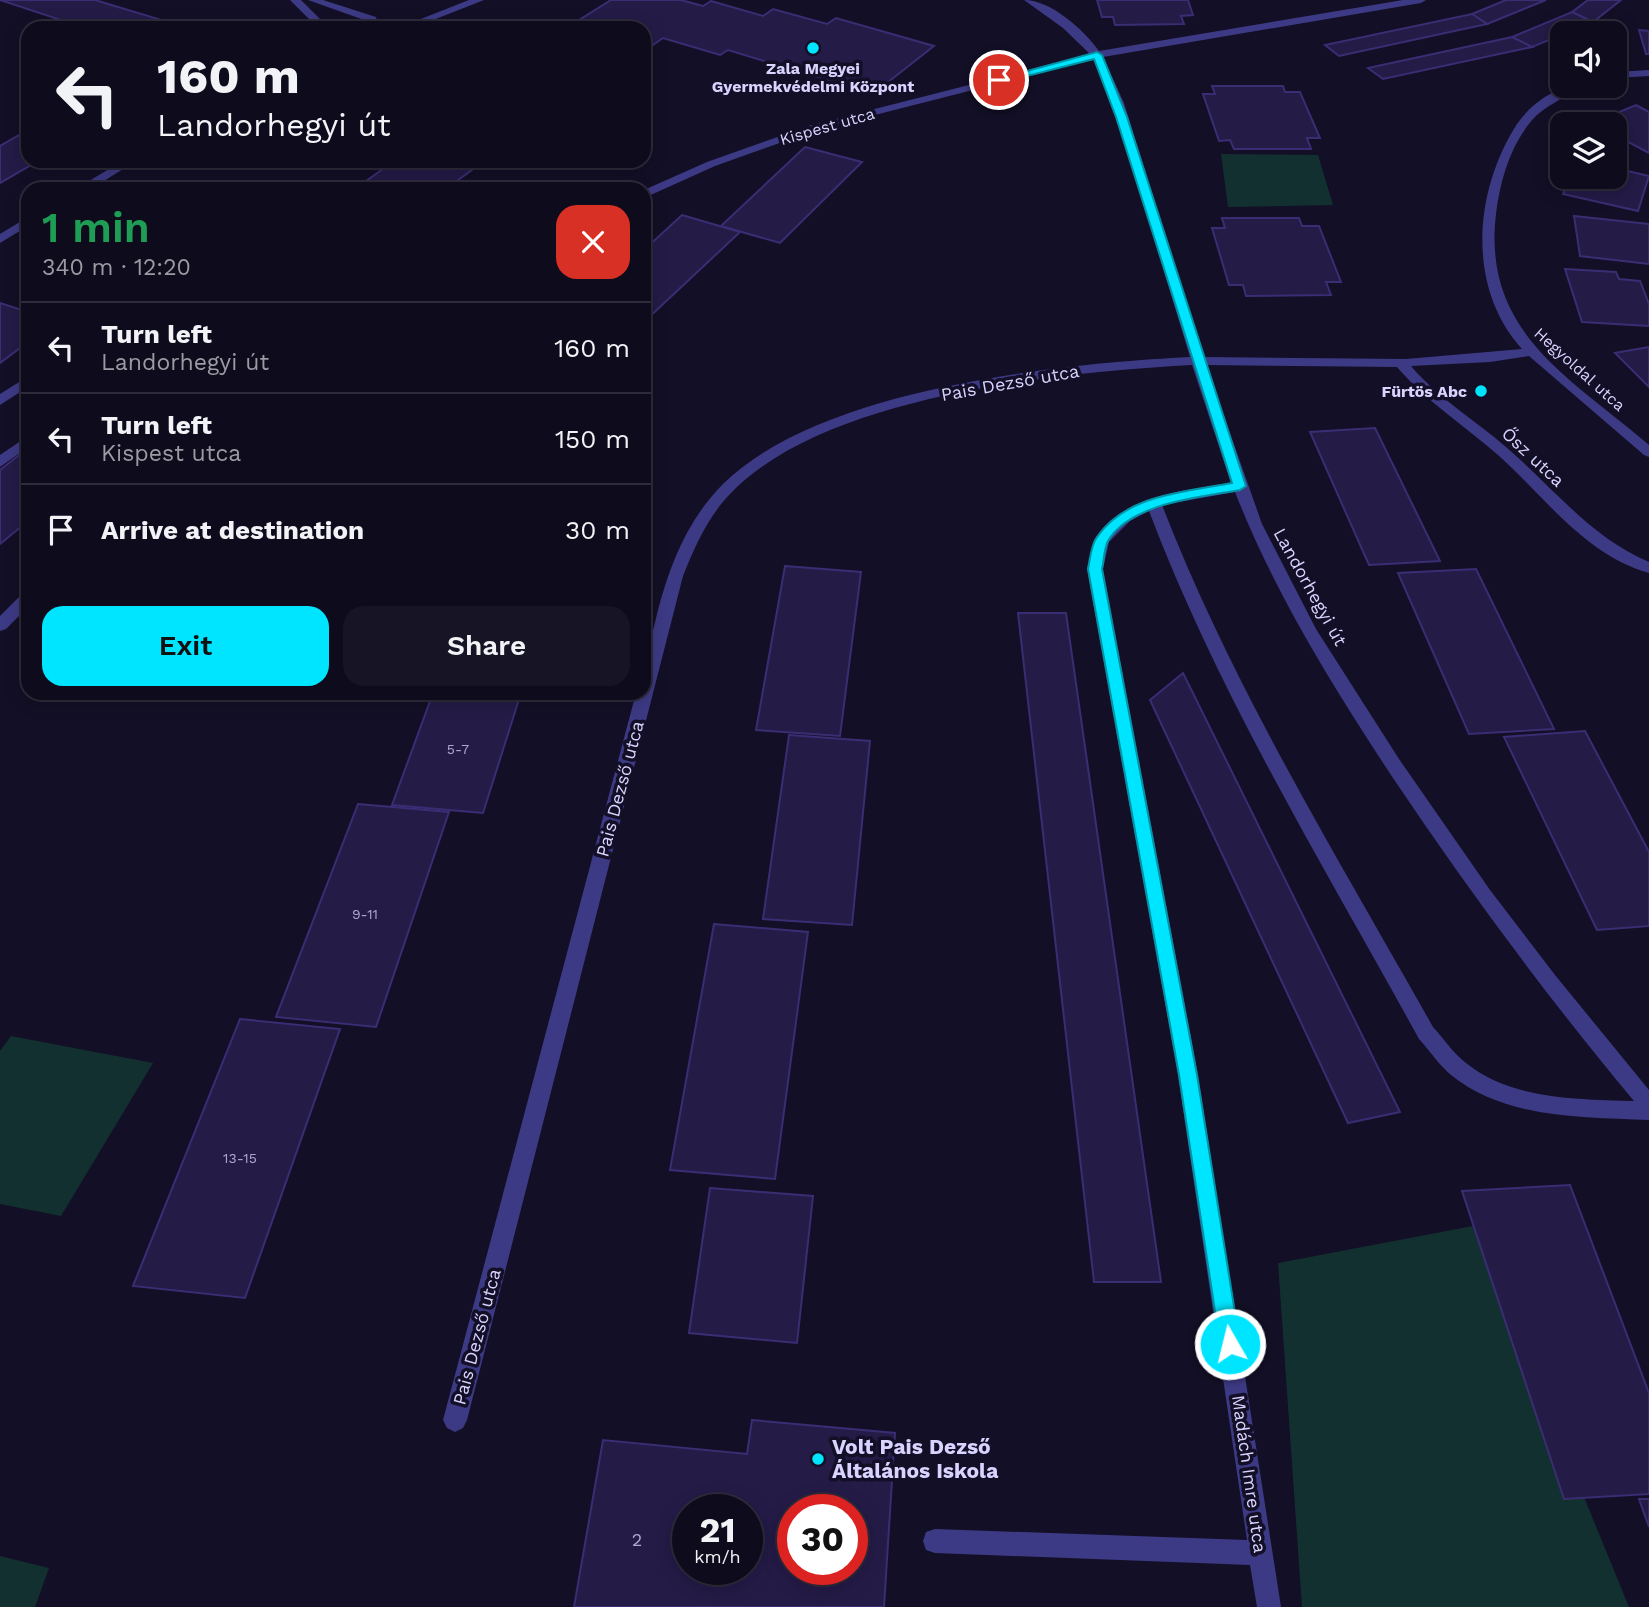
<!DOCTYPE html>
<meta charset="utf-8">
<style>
body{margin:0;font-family:"Work Sans",sans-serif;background:#171425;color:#f1f3f6;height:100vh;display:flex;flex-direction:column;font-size:26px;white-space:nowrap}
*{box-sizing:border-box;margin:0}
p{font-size:23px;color:#9b9ba3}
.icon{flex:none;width:38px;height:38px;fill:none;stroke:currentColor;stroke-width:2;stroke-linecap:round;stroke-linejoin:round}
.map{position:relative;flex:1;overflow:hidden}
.panel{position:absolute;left:21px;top:182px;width:630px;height:518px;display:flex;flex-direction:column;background:#0e0b1c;border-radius:21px;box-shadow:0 4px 18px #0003,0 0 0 2px #2e2b3b}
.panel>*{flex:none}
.banner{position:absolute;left:21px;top:21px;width:630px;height:147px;border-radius:21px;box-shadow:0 4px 18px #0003,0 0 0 2px #2e2b3b;background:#0e0b1c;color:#f1f3f6;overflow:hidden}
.tools{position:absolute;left:1550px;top:21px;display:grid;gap:14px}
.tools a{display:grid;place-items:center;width:77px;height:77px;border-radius:14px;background:#0e0b1c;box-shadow:0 4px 18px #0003,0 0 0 2px #2e2b3b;font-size:35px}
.speed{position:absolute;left:672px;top:1494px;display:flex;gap:14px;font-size:35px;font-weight:700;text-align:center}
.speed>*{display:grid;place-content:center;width:91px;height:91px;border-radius:50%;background:#0e0b1c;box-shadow:0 4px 18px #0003,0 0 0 2px #2e2b3b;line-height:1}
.speed small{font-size:18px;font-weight:400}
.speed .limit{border:10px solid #d22;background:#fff;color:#111}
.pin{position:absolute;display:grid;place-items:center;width:60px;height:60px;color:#fff;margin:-30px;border:4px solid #fff;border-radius:50%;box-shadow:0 2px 7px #0007}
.me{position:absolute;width:77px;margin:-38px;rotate:352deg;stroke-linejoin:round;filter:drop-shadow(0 0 5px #0008)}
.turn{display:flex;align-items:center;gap:24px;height:147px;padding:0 21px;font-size:32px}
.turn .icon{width:91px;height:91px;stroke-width:2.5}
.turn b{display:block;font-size:49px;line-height:60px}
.round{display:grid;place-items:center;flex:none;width:74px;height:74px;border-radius:21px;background:#171425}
.headline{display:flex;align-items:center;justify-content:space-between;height:119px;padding:0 21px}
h1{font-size:42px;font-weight:600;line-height:52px;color:#1e9e55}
.action{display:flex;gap:14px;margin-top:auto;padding:14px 21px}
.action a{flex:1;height:80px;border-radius:21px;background:#00e5ff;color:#111;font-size:28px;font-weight:600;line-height:80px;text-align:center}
.action a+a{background:#171425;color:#f1f3f6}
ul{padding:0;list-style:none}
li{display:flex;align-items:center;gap:21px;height:91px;padding:0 21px;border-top:2px solid #2e2b3b}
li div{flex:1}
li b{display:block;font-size:26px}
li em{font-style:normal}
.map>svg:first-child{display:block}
</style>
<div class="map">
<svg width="1649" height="1607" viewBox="0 0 1649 1607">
<rect width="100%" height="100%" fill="#130f26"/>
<!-- green -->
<g fill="#12302f">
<polygon points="1221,154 1318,155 1333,205 1228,207"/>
<polygon points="11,1036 153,1063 61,1216 0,1204 0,1051"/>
<polygon points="1473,1226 1629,1607 1302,1607 1278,1263"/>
<polygon points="0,1556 49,1568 35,1607 0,1607"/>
</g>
<!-- building -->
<g fill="#241b47" stroke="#3b2d73" stroke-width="2" fill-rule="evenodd">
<polygon points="0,0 95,0 168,22 158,28 85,28"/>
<polygon points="611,0 681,0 703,6 711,1 763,16 773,9 827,24 836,18 934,46 873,94 728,50 720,55 663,38 653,45 644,42 644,28 597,28 576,22"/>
<polygon points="1097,0 1188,0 1193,15 1181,16 1184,24 1115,25 1113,17 1102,17"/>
<polygon points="1506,0 1546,0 1487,24 1472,14"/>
<polygon points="1588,0 1621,0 1593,22 1572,12"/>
<polygon points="1572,12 1593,22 1532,47 1512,37"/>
<polygon points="1472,14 1487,24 1339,56 1325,45"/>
<polygon points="1639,30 1649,31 1649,54 1646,54"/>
<polygon points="1512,37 1532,47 1383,79 1368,68"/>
<polygon points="1212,86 1283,86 1285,92 1300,92 1320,138 1307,138 1311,149 1234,149 1230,140 1219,141 1203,94 1215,94"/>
<polygon points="1636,105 1649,112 1649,153 1615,135 1615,124 1592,123"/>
<polygon points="28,130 28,161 38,161 0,183 0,146"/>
<polygon points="805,147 862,162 780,243 721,226"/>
<polygon points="394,161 484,161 446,189 355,189"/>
<polygon points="1615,168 1649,176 1638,211 1563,194 1570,177 1615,177"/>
<polygon points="682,215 740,232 644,322 644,250"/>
<polygon points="1574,216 1649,224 1649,264 1580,256"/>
<polygon points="1222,218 1299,218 1302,226 1319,226 1341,282 1326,282 1331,295 1246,296 1243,285 1229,285 1212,228 1225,228"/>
<polygon points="1565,269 1616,272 1619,279 1640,281 1649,304 1649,326 1582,322"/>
<polygon points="0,303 28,312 28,342 0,363"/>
<polygon points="1649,347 1649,387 1615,353"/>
<polygon points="1375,428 1440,561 1369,565 1310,432"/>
<polygon points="28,448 28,521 0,544 0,470"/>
<polygon points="785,566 861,572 840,736 756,730"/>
<polygon points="1476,569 1554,729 1469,734 1398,573"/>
<polygon points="1018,613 1066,613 1161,1282 1094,1282"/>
<polygon points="1183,673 1400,1112 1348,1123 1150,700"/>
<polygon points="433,693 521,693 483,813 392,805"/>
<polygon points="1585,731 1649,852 1649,926 1597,930 1504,737"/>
<polygon points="789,735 870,741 852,925 763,919"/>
<polygon points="358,804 449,812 376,1027 276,1017"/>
<polygon points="714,924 808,932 775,1179 670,1170"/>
<polygon points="240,1019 340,1029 245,1298 133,1286"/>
<polygon points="1570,1185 1649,1393 1649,1494 1564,1499 1462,1191"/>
<polygon points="710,1188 813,1196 797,1343 689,1333"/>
<path d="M752,1420L895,1433L884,1607H574L603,1440L747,1454ZM688,1510H747V1570H688ZM793,1510H852V1570H793Z"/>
<polygon points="1639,1499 1649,1499 1649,1527"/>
</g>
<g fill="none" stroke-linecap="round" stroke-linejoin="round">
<!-- minor -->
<g fill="#3d3a85" fill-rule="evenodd">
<polygon points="290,0 301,0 329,28 318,28"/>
<polygon points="308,0 323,0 376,17 379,28 369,28 367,21"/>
<polygon points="469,0 484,0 413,28 398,28"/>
<path d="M1024,0C1051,0 1084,30 1099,51L1403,0H1426L1421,3L1103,57L1124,103L1203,357L1406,359L1522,349C1466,287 1474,191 1517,124C1530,105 1555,86 1578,86C1566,99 1545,105 1532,120C1510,146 1500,181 1496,214C1482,333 1570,377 1649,445V457L1644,455L1529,356L1490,362L1411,366C1438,398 1475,420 1506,447C1554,488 1590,537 1649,562V573C1585,555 1545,497 1498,455C1464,425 1426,401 1397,367L1206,365L1262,524L1316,629L1399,759L1490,890L1555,975L1649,1090V1120C1584,1117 1505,1119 1451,1075C1439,1065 1430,1051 1419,1039C1324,866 1219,696 1149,511L1130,521L1109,542L1103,569L1198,1075L1281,1607H1257L1250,1565L935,1553L926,1550L923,1541L926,1532L935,1529L1247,1540L1178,1075L1087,569C1090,559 1091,545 1096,537C1126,494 1184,491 1231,483L1192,365C1062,372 824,395 730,494C708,517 695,546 683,576L467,1420L463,1428L455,1432L447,1428L443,1420L636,693H644C644,664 651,639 658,610C670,564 688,519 723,484C820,388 1057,364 1190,357L1113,103L1094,59L816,130L715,166L644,198V190L707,162L808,126L1090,54L1063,28ZM1235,492C1275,594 1333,687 1393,778C1468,890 1548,998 1634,1101C1577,1099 1512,1100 1466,1063C1453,1053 1444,1039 1433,1027C1337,856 1233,688 1162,505Z"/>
<polygon points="1649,70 1649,76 1615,78 1615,72"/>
<polygon points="122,161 136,161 91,189 76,189"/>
<polygon points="28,217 28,226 0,243 0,234"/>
<polygon points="24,379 28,380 28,387 0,405 0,394"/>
<polygon points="28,436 28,447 0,467 0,455"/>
<polygon points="28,593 28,607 6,629 0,631 0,616 22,594"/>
</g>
</g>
<!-- route -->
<path fill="#00e5ff" stroke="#0095a6" stroke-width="2" d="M1097,52L1102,55L1127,117L1246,486L1240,490C1201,497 1130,503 1108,541C1104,548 1104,561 1102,569L1197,1075L1240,1344L1237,1351L1230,1354L1223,1351L1220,1344L1179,1075L1088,569C1090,559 1091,545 1097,537C1127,494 1185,492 1232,483L1116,117L1094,59L999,83L994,80Z"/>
<!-- markers -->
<g fill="#00e5ff" stroke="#130f26" stroke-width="2.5">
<circle cx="813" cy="48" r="7"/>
<circle cx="1481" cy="391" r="7"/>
<circle cx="818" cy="1459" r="7"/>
</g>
<g text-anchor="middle" stroke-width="7" stroke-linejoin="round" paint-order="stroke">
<!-- number labels -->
<g font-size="14" fill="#aca6d1">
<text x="458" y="754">5-7</text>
<text x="365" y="919">9-11</text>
<text x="240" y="1163">13-15</text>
</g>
<!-- far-poi labels -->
<g font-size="16" font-weight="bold" fill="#d9d4ff" stroke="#130f26">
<text x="813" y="74">Zala Megyei<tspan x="813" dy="18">Gyermekvédelmi Központ</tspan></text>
<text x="1467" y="397" text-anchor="end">Fürtös Abc</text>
</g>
<!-- far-street labels -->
<g font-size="16" fill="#d9d4ff" stroke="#130f26">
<text transform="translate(827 126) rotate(-16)" y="6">Kispest utca</text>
<text transform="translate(1580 369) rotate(42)" y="6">Hegyoldal utca</text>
</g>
<!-- street labels -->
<g font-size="18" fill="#d9d4ff" stroke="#130f26">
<text transform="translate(1010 383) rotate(-10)" y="6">Pais Dezső utca</text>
<text transform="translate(1533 457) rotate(43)" y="6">Ősz utca</text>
<text transform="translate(1310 587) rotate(61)" y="6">Landorhegyi út</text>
<text transform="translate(620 789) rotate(-75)" y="6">Pais Dezső utca</text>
<text transform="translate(477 1337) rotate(-75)" y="6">Pais Dezső utca</text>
<text transform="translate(1249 1474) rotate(82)" y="6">Madách Imre utca</text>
</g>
<!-- near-number labels -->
<g font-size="18" fill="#aca6d1">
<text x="637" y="1546">2</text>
</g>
<!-- near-poi labels -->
<g font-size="21" font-weight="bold" fill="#d9d4ff" stroke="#130f26" text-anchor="start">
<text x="832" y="1454">Volt Pais Dezső<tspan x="832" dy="24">Általános Iskola</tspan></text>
</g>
</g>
</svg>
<div class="tools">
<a><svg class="icon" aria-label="sound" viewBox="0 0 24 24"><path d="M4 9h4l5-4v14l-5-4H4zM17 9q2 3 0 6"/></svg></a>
<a><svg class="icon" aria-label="layers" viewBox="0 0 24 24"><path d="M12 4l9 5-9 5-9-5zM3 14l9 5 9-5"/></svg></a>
</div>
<div class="speed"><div>21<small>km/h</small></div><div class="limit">30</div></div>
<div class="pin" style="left:999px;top:80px;background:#d93025"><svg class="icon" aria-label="arrive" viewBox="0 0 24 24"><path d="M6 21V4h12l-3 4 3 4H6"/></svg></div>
<svg class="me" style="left:1230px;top:1344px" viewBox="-20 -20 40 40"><circle r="17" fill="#00e5ff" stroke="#fff" stroke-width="3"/><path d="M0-11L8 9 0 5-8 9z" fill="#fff"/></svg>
<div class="banner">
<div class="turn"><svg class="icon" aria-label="left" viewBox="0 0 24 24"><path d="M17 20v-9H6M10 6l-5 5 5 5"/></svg><div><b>160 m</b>Landorhegyi út</div></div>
</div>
<section class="panel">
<div class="headline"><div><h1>1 min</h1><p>340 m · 12:20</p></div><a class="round" style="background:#d93025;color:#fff"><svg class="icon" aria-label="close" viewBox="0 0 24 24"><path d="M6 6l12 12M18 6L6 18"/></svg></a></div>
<ul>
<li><svg class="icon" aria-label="left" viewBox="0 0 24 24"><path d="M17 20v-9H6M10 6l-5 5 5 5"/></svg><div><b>Turn left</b><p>Landorhegyi út</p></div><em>160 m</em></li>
<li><svg class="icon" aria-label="left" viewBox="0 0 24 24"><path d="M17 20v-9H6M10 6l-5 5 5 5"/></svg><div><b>Turn left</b><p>Kispest utca</p></div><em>150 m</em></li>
<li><svg class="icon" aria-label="arrive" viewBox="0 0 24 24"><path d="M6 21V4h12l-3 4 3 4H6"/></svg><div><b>Arrive at destination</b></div><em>30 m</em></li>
</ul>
<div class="action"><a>Exit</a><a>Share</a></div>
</section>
</div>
